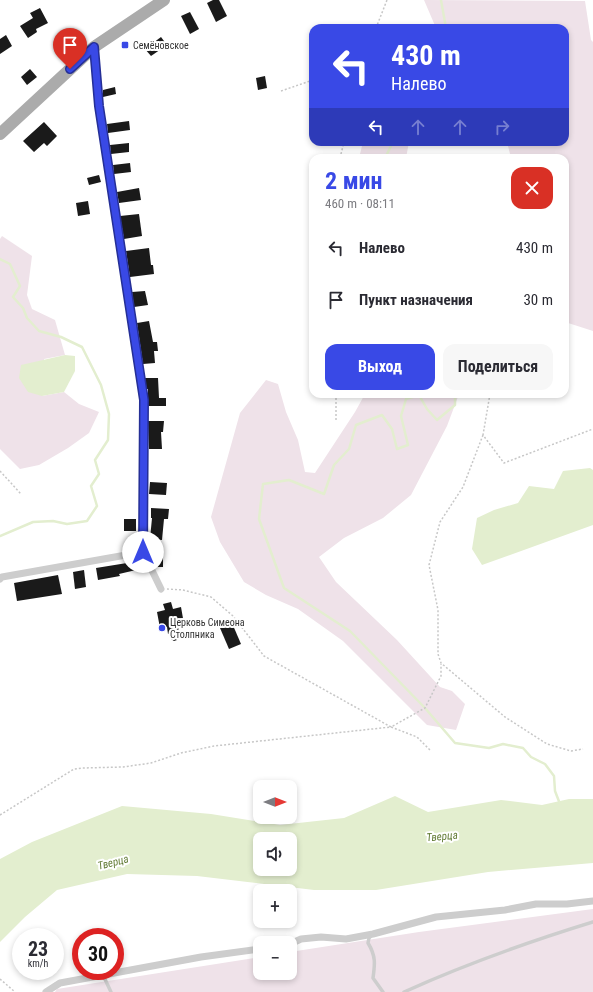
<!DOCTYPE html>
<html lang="ru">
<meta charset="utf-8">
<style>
body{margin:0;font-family:"Roboto Condensed",sans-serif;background:#f7f7f7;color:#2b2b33;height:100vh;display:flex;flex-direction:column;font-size:15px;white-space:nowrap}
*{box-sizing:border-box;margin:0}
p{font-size:13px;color:#7c7c81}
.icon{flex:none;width:22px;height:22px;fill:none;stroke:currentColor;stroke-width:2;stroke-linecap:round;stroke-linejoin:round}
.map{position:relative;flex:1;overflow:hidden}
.details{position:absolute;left:309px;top:154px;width:260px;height:244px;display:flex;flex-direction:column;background:#fff;border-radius:12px;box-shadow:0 2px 6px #0003}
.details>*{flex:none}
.top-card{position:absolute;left:309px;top:24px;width:260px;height:122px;border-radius:12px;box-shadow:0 2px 6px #0003;background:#3949e6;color:#fff;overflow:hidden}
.needle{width:26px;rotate:90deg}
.controls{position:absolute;left:253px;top:780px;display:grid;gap:8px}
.controls a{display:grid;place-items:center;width:44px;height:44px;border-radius:8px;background:#fff;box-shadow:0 2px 6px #0003;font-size:20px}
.speed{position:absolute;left:12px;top:928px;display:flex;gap:8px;font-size:20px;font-weight:700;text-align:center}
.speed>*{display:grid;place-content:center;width:52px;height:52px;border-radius:50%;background:#fff;box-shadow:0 2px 6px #0003;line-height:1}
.speed small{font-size:10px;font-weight:400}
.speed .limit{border:6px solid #d22;background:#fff;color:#111}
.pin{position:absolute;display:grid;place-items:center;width:34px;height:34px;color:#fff;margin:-41px -17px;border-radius:50% 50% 50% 0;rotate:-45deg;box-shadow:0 0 4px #0007}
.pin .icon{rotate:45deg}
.me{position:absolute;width:44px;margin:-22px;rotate:0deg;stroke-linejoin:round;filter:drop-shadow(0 0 3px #0008)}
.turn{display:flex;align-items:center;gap:14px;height:84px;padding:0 16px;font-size:18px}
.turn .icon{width:52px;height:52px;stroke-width:2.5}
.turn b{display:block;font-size:28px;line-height:34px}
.lanes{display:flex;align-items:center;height:38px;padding:0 16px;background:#0003;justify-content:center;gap:20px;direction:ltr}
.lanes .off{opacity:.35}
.round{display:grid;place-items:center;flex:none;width:42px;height:42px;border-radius:12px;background:#f7f7f7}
.overview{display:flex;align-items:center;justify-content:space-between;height:68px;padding:0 16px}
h1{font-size:24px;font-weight:700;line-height:30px;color:#3949e6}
.primary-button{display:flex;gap:8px;margin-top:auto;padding:8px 16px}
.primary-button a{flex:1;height:46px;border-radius:12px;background:#3949e6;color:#fff;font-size:16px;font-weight:700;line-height:46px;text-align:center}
.primary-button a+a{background:#f7f7f7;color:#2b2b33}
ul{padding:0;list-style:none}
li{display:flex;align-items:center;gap:12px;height:52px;padding:0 16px}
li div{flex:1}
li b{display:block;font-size:15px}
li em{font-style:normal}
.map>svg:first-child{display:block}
</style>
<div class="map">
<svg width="593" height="992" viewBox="0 0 593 992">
<rect width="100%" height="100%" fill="#fff"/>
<!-- green -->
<g fill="#efe2e9">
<polygon points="424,0 585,1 591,40 593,42 593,331 565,322 565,158 511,158 507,142 565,142 565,28 436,28"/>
<polygon points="363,142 409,142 406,158 359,158"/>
<polygon points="2,236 32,256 27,295 32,309 55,320 65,355 44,359 42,396 64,392 79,404 99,412 89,433 68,448 39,465 20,469 0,449 0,239"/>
<polygon points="266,380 278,384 286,412 298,440 305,472 315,473 355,412 365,394 459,394 447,426 411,495 383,518 344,538 319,557 336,582 397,640 440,687 452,691 465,704 456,730 427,725 343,641 298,609 266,595 244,582 220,542 211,517 240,413"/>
<polygon points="593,909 593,992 55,992 57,989 260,957 260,973 290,973 290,952 419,932"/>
</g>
<!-- water -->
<g fill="#e3eecf" fill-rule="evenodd">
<polygon points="65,355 75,356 75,371 64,392 42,396 28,392 19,378 21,365"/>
<polygon points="590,468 593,470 593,525 482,565 472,549 477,518 494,510 518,503 529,486 554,489 563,471"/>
<path d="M395,796L428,812L501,800L542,805L569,799H593V863L488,872L376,890H314L197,876L127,874L57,890L25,917L0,942V859L32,842L122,806L211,814L280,825L344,818ZM260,839H290V869H260Z"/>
</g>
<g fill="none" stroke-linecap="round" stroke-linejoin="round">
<!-- stream -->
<g stroke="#e3eecf" stroke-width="2.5">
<polyline points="441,0 446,28"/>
<polyline points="385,158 393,142"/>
<polyline points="0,259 10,264 20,286 13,297 23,308 27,318 39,331 61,337 82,347 101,385 109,414 108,440 95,460 99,474 91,486 97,506 87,521 67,524 53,521 33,522 0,536"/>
<polyline points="455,394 455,405 437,420 427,409 419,395 406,399 401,416 408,445 397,449 392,429 382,415 356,425 349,449 334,465 324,494 289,480 263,484 259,519 284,588 350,631 425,708 455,743 489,748 503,744 523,748 531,757 545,764 554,776 555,791 560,804"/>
</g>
</g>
<!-- building -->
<g fill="#1a1a1a">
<polygon points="213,0 219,0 227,16 216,22 207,3"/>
<polygon points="40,8 48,23 36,29 37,32 28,38 20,26 33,18 30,13"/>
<polygon points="190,12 199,29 190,34 181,16"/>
<polygon points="6,35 12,46 0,54 0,39"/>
<polygon points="161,37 167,45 151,56 145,49"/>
<polygon points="30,69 37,77 27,85 21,77"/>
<polygon points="265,76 267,88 258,90 256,78"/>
<polygon points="115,87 116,94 103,97 103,90"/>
<polygon points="129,121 130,130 108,133 107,124"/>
<polygon points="44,122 57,136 47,146 44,143 34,152 23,141"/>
<polygon points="129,143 129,152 111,154 110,145"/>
<polygon points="130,163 131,172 114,174 113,165"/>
<polygon points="99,175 101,182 89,185 87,178"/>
<polygon points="139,188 141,200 119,203 117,192"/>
<polygon points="88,201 90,214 78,216 76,203"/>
<polygon points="139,214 142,236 124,239 120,216"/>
<polygon points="149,248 151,265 153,265 154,274 130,277 126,251"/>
<polygon points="145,291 148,305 134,307 132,292"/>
<polygon points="149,321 153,342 157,342 158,351 154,351 155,363 143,364 137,323"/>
<polygon points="145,378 158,378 159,398 166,398 166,406 148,406 148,389 146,389"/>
<polygon points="148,421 164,421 163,432 161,432 162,449 149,449"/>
<polygon points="150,482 167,483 166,495 149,494"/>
<polygon points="151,508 169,509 168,519 164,519 162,540 150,539 152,518 151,518"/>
<rect x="124" y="519" width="12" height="12"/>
<polygon points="152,556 163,556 163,567 156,567 152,560"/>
<polygon points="133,560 136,570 119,574 120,576 98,580 96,568 127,563"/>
<polygon points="84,570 86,587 75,589 73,572"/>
<polygon points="58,575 62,594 17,601 14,583"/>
<polygon points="171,602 173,609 181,607 184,624 178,625 179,637 177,640 174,641 171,639 170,633 168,634 167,627 160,628 157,612 165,610 163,604"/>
<polygon points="232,623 241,644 229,649 220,628"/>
</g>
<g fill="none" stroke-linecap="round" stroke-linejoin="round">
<!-- path -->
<g stroke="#c7c7c7" stroke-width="1.5" stroke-dasharray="2 2" stroke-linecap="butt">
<polyline points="376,28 387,0"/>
<polyline points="281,91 313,80"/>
<polyline points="340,158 344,142"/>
<polyline points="490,394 483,435 504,463 593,429"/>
<polyline points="336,420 336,394"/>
<polyline points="483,435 463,487 440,522 429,565 438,610 438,654 441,663 505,717 547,744 571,751 583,749"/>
<polyline points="0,471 21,494"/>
<polyline points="167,589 183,590 211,597 233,616 264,656 391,727 425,708 441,676 441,664"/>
<polyline points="0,815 74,769 82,768 123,767 151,763 181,753 214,746 391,727 417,737 430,750"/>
<polyline points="0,979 15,992"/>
</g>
<!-- service -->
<g stroke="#cdcdcd" stroke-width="3.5">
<path d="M371,936L369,938L368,943C376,956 375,964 373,978L383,992"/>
<polyline points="103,975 111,992"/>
<path d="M404,992C466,964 528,942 593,922"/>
</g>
<!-- minor -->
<g stroke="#cdcdcd" stroke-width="7">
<polyline points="94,47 99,106 143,400 143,552 161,589"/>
<polyline points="0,579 2,577 143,552"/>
<polyline points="290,944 301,939 321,937 346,939 373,934 436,917 505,910 536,904 567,904 593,901"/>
<polyline points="46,992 60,983 201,957 260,949"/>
</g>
<!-- primary -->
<polyline stroke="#ababab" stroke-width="12" points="0,134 94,47 164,0"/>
</g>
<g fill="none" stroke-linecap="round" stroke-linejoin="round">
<!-- route casing -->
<g stroke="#252f96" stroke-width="10">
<polyline id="route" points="70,69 94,47 99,106 144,400 143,552"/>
</g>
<!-- route -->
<use href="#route" stroke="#3949e6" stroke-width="7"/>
</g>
<!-- markers -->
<g fill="#3949e6" stroke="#fff" stroke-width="1.5">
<rect x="121" y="41" width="8" height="8" rx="2"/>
<circle cx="162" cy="628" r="4"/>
</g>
<g text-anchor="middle" stroke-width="4" stroke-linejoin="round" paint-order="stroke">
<!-- poi labels -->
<g font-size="10" fill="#333" stroke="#fff" text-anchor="start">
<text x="133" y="49">Семёновское</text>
<text x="170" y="626">Церковь Симеона<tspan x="170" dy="12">Столпника</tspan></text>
</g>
<!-- water labels -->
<g font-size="11" font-style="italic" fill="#637c36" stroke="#fff">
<text transform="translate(442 836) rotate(-5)" y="4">Тверца</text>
<text transform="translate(113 862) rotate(-14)" y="4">Тверца</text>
</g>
</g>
</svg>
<div class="controls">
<a><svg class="needle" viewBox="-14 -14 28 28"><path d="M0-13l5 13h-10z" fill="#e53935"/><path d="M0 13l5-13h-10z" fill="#7c7c81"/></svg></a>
<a><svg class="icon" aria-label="sound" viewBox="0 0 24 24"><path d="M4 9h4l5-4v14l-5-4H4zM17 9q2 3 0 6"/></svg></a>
<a>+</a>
<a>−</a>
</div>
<div class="speed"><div>23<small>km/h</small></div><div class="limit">30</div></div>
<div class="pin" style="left:70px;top:69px;background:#d93025"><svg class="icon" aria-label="arrive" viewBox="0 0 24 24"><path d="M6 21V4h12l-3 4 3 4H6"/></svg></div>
<svg class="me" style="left:143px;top:552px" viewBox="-20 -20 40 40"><circle r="19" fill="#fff"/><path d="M0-13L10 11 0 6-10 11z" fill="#3949e6"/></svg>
<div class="top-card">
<div class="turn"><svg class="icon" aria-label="left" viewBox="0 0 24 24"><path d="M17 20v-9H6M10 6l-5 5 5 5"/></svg><div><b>430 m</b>Налево</div></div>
<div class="lanes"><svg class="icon" aria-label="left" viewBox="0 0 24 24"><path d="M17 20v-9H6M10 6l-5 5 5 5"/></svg><svg class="icon off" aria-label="ahead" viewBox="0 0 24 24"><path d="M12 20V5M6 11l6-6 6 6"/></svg><svg class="icon off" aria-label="ahead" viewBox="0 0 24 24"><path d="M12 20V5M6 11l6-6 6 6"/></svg><svg class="icon off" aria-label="right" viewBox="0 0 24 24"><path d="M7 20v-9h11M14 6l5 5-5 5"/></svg></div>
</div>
<section class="details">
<div class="overview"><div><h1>2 мин</h1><p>460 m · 08:11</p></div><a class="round" style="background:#d93025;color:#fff"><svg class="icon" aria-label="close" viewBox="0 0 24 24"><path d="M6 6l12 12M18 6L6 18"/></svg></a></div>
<ul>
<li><svg class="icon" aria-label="left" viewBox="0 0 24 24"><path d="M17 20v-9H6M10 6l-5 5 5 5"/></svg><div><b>Налево</b></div><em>430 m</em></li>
<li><svg class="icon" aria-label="arrive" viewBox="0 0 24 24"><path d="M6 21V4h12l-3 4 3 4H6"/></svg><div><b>Пункт назначения</b></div><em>30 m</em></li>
</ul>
<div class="primary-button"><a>Выход</a><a>Поделиться</a></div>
</section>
</div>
